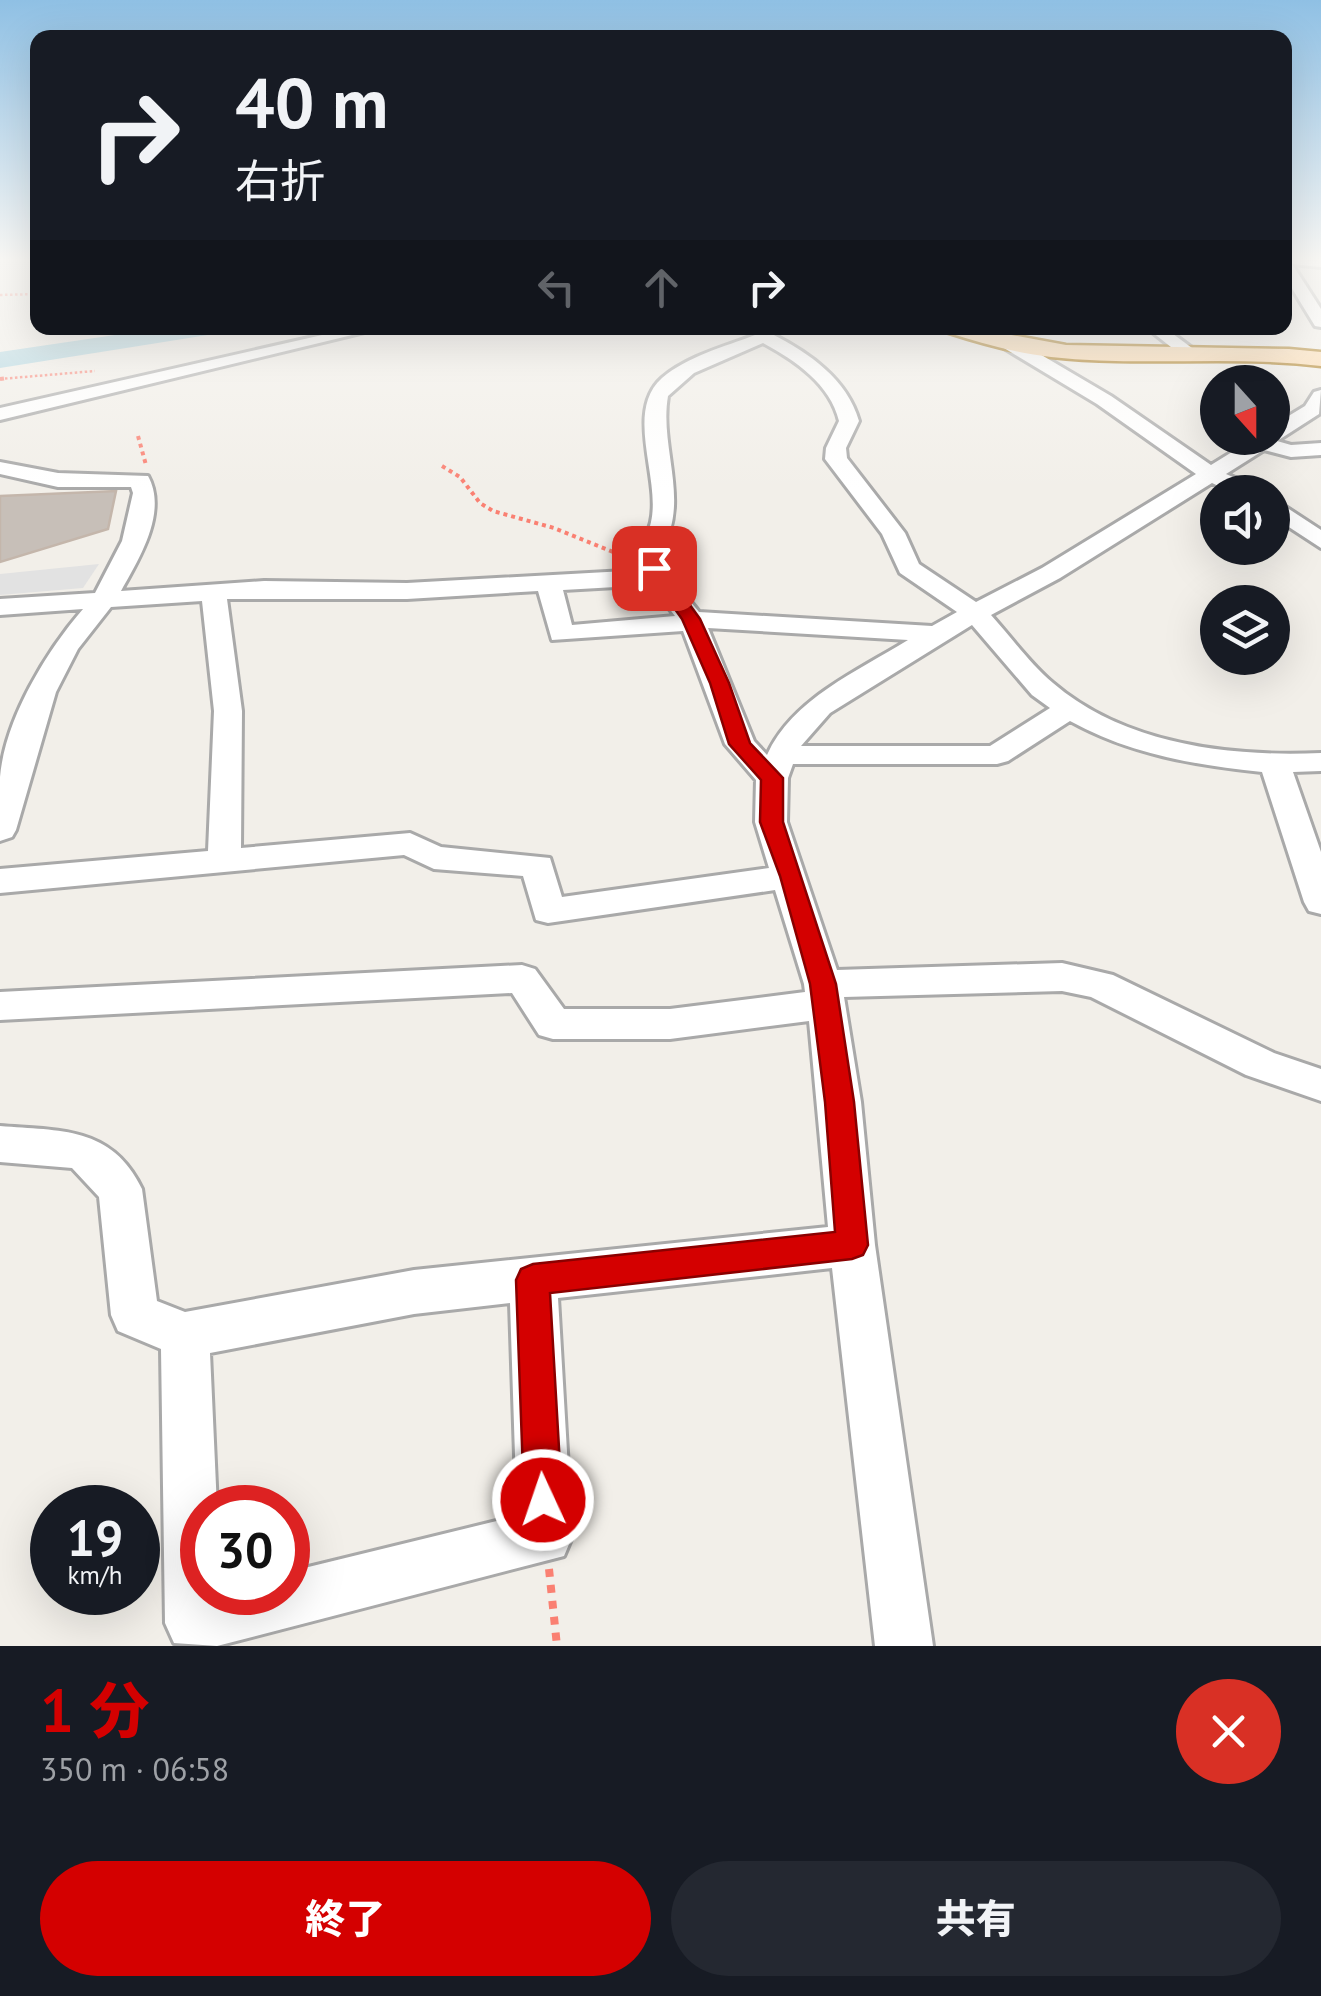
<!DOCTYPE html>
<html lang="ja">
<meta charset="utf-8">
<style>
body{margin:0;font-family:"PT Sans","Noto Sans JP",sans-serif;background:#242831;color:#f1f3f6;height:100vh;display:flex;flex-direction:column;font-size:38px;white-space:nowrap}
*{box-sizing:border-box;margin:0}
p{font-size:32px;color:#9ea1a6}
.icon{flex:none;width:55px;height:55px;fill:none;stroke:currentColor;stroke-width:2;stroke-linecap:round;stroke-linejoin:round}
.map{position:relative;height:1646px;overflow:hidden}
.side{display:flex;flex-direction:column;background:#171b24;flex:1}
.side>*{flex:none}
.guide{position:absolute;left:30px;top:30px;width:1262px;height:305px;border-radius:20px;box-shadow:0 10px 40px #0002;background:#171b24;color:#f1f3f6;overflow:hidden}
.needle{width:65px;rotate:159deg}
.fabs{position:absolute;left:1200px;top:365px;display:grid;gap:20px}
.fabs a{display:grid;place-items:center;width:90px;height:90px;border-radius:50%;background:#171b24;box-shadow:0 10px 40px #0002;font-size:50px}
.speed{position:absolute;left:30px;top:1485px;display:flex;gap:20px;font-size:50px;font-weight:700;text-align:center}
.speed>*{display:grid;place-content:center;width:130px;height:130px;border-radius:50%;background:#171b24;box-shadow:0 10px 40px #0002;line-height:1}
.speed small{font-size:25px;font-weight:400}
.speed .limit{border:15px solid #d22;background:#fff;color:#111}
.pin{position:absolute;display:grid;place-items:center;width:85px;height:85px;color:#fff;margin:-42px;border-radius:20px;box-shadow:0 5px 15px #0006}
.me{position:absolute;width:110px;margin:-55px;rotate:357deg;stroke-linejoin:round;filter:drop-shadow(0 0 8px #0008)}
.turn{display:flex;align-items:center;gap:35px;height:210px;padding:0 40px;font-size:45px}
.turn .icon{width:130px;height:130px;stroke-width:2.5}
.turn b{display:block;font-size:70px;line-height:85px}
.lanes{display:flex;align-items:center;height:95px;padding:0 40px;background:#0003;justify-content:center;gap:50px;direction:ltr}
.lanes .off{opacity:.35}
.round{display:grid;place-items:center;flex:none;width:105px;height:105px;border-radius:52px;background:#242831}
.overview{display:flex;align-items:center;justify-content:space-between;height:170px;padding:0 40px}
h1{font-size:60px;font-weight:800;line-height:75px;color:#d40000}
.cta{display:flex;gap:20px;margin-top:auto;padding:20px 40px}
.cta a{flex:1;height:115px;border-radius:60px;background:#d40000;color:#fff;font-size:40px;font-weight:800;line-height:115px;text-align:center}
.cta a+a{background:#242831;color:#f1f3f6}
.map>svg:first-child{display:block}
</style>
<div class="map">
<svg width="1321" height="1646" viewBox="0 0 1321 1646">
<rect width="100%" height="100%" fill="#f2efe9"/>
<!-- parking -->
<polygon fill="#e2e2e2" points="99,564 83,588 0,595 0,574"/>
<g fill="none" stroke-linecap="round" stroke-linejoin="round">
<!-- river -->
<polygon fill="#aad3df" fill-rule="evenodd" points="162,328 220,328 208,335 0,368 0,352"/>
</g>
<!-- building -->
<polygon fill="#c7bfb8" stroke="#c4b6ab" stroke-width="2.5" points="116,491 108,529 0,562 0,496"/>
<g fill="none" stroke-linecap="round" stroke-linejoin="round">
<!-- minor casing -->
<g stroke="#a9a9a9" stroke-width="6">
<g id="minor">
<polygon points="1285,258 1321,259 1321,267 1292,264 1321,309 1321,327 1315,326 1285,277"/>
<polygon points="353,328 381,328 0,420 0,408"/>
<path d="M753,328H769L772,334C809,353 847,379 859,421L846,448L847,458L905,533L919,564L976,602L1042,568L1196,474L1097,404L1004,348V340H1016L1111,396L1211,465L1253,439L1272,438V426L1305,406L1314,392L1321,390L1319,414L1277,441L1291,445L1321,443V455L1291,457L1264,450L1226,474L1256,487L1259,492H1231L1212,483L1060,578L991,615C1011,637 1030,664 1053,683C1125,745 1231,757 1321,753V771L1293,772L1321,852V914L1309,911L1304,902L1262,772C1195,765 1129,754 1070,721L1008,761L997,764H793L788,778L787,822L837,970L1062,963L1113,975L1274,1053L1321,1069V1101L1246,1075L1091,997L1062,991L844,997L861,1102L875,1245L933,1646H875L832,1268L558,1298L572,1537L564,1556L217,1646L174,1643L165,1623L161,1349L118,1331L111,1315L99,1197L72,1168L0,1162V1126C60,1131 112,1126 142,1189L157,1301L185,1312L414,1270L828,1227L809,1021L670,1039H553L539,1035L512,993L0,1020V992L522,965L535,969L564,1009H670L805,992L804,984L775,890L548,923L536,920L523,876L434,869L404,855L0,893V869L208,851L214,711L202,601L111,607L78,649L56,692L16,830L12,837L0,841C0,820 0,798 0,777C5,719 46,652 83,609L0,615V599L95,593L122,541L133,493L131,487H58L0,474V462L58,473L148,476C168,512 139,559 121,591L264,581L407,583L643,570L637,550C643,541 649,532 651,522C661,478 624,412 662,378C688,356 724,347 755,335ZM763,343C796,361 830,384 839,421L826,448L825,459L882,534L900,573L957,612L932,626L699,612L670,576L661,550C691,502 659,448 668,396L694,373ZM651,585L675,616L572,625L563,590ZM538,591L552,640L683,631L725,744L756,780L755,822L769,868L562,897L550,858L441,847L410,833L241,848L242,711L227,599H407ZM972,625L1032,695L1050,708L990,746H801L830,713ZM708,628L908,640C858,671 792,699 767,755L754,741ZM510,1303L517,1516L288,1572V1592H202V1508H217L210,1353L414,1314Z"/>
<polygon points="1147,328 1165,328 1196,351 1187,356 1181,355"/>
<polygon points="1272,498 1321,530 1321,548 1272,516"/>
</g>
</g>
<!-- major casing -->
<g stroke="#a06b00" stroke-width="5">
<path id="major" d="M943,328H974L1066,345L1289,349L1321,352V366C1231,355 1141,367 1051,357C1015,353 980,343 946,332Z"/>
</g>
<!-- path-far2 -->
<g stroke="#fa8072" stroke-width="2.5" stroke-dasharray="2.5 2.5" stroke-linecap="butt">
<polyline points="0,295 38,294"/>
<polyline points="0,379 95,371"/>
</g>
<!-- path-far1 -->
<g stroke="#fa8072" stroke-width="4" stroke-dasharray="4 4" stroke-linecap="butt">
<polyline points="0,379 7,378"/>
<polyline points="138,436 146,465"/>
<polyline points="442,466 460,477 480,503 493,511 554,528 628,558"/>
</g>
<!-- path -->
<polyline stroke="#fa8072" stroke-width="8" stroke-dasharray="8 8" stroke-linecap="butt" points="549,1569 557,1646"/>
<!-- minor -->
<use href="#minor" fill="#fff" fill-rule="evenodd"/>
<!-- major -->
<use href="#major" fill="#fcd6a4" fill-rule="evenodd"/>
<!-- rail -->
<polyline stroke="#707070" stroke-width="4" stroke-dasharray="10 10" stroke-linecap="butt" points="1307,258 1321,260"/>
</g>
<!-- sky -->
<linearGradient id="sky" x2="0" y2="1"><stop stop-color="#8fc0e4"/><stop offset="0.53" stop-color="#f9f8f5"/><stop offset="1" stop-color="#f9f8f5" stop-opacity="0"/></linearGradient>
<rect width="1321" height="489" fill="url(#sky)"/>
<!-- route -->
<polygon fill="#d40000" stroke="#8a0000" stroke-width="2.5" points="654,563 661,565 700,619 729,683 750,743 783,778 783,822 836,984 854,1102 868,1245 863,1255 852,1259 550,1293 562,1500 557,1513 543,1519 530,1513 524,1500 516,1280 521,1269 533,1264 835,1232 825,1102 810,984 780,876 760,822 761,780 729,744 710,683 682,619 646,568"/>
</svg>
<div class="fabs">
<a><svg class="needle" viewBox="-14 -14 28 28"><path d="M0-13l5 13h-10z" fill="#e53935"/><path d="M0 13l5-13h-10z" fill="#9ea1a6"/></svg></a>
<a><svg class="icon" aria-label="sound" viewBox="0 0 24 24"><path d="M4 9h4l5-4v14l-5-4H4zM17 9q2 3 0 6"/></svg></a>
<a><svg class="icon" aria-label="layers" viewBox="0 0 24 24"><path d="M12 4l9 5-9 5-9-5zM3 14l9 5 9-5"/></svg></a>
</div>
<div class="speed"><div>19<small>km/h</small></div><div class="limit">30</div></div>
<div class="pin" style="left:654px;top:568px;background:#d93025"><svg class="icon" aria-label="arrive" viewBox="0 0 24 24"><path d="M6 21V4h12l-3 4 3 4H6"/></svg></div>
<svg class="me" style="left:543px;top:1500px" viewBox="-20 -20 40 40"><circle r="17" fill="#d40000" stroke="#fff" stroke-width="3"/><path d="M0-11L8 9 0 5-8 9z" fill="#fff"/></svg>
<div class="guide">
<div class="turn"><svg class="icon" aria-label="right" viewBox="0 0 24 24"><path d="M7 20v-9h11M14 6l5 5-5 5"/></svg><div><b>40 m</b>右折</div></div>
<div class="lanes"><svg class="icon off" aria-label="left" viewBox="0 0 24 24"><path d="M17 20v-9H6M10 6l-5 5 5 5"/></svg><svg class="icon off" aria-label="ahead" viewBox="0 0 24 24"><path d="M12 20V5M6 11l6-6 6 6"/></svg><svg class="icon" aria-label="right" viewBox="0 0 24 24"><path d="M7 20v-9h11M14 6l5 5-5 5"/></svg></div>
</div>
</div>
<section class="side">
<div class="overview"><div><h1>1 分</h1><p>350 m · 06:58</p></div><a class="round" style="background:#d93025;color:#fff"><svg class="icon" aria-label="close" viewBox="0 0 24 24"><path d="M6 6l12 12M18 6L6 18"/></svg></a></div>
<div class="cta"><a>終了</a><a>共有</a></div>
</section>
